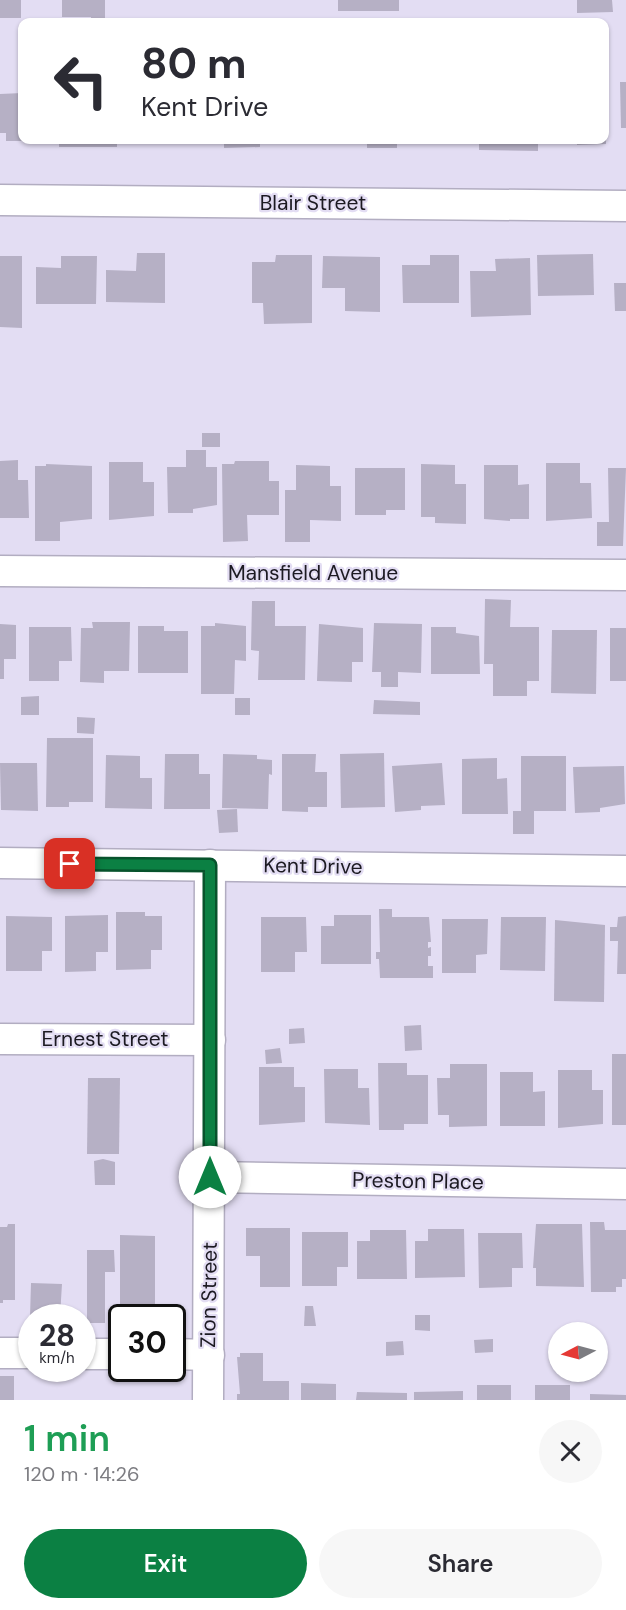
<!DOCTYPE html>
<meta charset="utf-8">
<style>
body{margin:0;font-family:"DM Sans",sans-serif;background:#f7f7f7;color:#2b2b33;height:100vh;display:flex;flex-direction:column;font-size:22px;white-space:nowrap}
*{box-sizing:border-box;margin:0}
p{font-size:20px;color:#7c7c81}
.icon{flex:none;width:33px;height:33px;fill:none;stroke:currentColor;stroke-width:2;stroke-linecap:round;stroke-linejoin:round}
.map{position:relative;height:1400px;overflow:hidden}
.panel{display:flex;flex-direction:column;background:#fff;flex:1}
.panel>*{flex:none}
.banner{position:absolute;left:18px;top:18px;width:591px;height:126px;border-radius:12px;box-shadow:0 2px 4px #0004;background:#fff;color:#2b2b33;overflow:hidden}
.needle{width:39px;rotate:264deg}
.fabs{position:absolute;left:548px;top:1322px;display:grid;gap:12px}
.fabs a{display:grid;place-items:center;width:60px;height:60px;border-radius:50%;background:#fff;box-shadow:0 2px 4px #0004;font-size:30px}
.speed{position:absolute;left:18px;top:1304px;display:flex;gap:12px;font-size:30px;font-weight:700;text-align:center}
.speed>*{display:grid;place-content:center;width:78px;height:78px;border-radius:50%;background:#fff;box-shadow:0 2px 4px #0004;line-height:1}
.speed small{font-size:15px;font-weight:400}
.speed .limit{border:3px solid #111;border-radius:9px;background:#fff;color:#111}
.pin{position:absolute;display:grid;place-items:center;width:51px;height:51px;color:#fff;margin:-26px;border-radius:12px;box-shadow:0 3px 9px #0006}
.me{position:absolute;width:66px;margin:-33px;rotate:0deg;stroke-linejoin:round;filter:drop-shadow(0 0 4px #0008)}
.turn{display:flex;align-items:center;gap:21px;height:126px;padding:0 24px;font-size:27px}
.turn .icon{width:78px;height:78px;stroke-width:2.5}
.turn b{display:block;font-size:42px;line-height:51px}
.round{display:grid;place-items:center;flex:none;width:63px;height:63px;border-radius:32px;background:#f7f7f7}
.headline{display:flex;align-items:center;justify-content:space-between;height:102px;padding:0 24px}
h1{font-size:36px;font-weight:600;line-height:45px;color:#1e9e55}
.action{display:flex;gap:12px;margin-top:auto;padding:12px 24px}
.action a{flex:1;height:69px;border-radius:36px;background:#0b8043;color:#fff;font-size:24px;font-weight:600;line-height:69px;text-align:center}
.action a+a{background:#f7f7f7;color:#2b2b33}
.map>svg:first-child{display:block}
</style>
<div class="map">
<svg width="626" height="1400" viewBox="0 0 626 1400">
<rect width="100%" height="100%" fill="#e3ddf3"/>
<!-- building -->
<g fill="#b6b0c5">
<rect x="0" y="0" width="21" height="18"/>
<polygon points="62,0 105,0 105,20 91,20 91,17 62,17"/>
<rect x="338" y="0" width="61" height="11"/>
<polygon points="577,0 612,0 613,12 577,13"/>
<polygon points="620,82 626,82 626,128 621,128"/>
<polygon points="22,93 22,141 6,141 6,133 0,133 0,94"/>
<rect x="59" y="140" width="58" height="7"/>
<polygon points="224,140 260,140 260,147 224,148"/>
<rect x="271" y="140" width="38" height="4"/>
<rect x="367" y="140" width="30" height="8"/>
<rect x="434" y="140" width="34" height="3"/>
<polygon points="479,140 538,140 538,151 479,150"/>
<polygon points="577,140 606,140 606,144 577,145"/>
<polygon points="137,253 165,253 165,303 106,302 106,270 136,271"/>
<polygon points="593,254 594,295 538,296 537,255"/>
<polygon points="276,255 312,255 312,323 264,324 263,303 252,303 252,262 275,262"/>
<polygon points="430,255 459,255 459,303 403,303 402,265 430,265"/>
<polygon points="0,256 22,256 22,328 0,327"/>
<polygon points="61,256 97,256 96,304 36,304 36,267 61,268"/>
<polygon points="323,256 380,257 380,312 345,311 345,288 322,288"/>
<polygon points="530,258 531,315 471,317 470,271 496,271 495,259"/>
<polygon points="614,283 626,283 626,311 615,311"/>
<rect x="202" y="433" width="18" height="14"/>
<polygon points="186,450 206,450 206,467 217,467 217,505 193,509 193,513 168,513 167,467 186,467"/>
<polygon points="18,460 18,480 28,480 29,518 0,518 0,461"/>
<polygon points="235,461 269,461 269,481 279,481 279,515 247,515 248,541 223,542 222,464 234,464"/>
<polygon points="109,462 143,462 143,482 154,482 154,516 109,520"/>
<polygon points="546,463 580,463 580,483 591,483 592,518 546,521"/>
<polygon points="46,464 92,466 92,519 60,522 60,541 35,541 35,466 46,466"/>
<polygon points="421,464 455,465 455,484 466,484 466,524 435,523 435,517 421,517"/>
<polygon points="296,465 330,466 330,486 341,486 341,521 310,520 310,542 285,542 285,490 296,490"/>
<polygon points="484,465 518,465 518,485 529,484 529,519 510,519 510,521 484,519"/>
<polygon points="355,468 405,468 405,510 386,510 386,515 355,515"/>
<polygon points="608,468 626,468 623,546 597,546 597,522 609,522"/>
<polygon points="485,599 511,600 510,627 539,627 539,681 527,681 527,696 493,696 493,664 484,664"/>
<polygon points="252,601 275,601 275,626 306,626 305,680 258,680 259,651 251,650"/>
<polygon points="92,622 130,622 129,671 104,671 104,683 80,682 81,628 93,628"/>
<polygon points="215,623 246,626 246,661 235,660 234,694 201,694 201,626 215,626"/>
<polygon points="374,623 422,624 421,673 398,672 398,687 381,687 381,672 372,672"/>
<polygon points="0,624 16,625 16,659 4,659 4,679 0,679"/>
<polygon points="319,624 363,628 363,662 352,662 352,682 317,681"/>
<polygon points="138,626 164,626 164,631 188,631 188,673 138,673"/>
<polygon points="29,627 71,627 72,661 59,661 59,681 29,681"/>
<polygon points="431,627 456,627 456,633 479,636 480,674 431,674"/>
<rect x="610" y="628" width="16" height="53"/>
<polygon points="552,630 597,630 596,694 551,693"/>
<polygon points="39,696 39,715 21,715 21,697"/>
<rect x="235" y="698" width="15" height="17"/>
<polygon points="374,700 420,702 420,715 373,714"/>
<polygon points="77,717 95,718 94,734 77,733"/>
<polygon points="47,738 93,738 93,802 69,802 69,807 46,807"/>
<polygon points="384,753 385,807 341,808 340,754"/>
<polygon points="165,754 199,754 199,774 210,774 210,809 164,809"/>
<polygon points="223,754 257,755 257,759 272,760 272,775 269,774 268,809 222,808"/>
<polygon points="282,754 316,754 315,772 327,772 327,807 308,807 308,812 282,811"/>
<polygon points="106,755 140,756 140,778 152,778 152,809 105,808"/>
<polygon points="521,756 566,756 566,811 534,811 534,834 513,834 513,811 521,811"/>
<polygon points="497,758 497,779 507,778 508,814 462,814 462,759"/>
<polygon points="0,763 37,763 38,811 1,810"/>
<polygon points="442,763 445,805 421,806 421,810 395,812 392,766"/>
<polygon points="624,766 625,804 600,808 600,812 575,813 573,767"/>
<polygon points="237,809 238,832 219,833 217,810"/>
<polygon points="379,909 392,909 392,917 429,917 431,942 428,942 428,948 431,947 431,956 428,956 428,966 433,966 433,978 380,978 379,959 376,959 376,952 380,952"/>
<polygon points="116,912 145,912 145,916 162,916 162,950 151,950 151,969 116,970"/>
<polygon points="108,915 108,952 96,952 96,971 65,972 65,916"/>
<polygon points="334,915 371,915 371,964 321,964 321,926 334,926"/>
<polygon points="6,916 52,917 52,951 42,951 42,971 6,971"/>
<polygon points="626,916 626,974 617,974 618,941 610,941 610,927 617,927 618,917"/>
<polygon points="261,917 306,917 307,952 295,952 295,972 261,972"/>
<polygon points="501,917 546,917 545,971 500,970"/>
<polygon points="442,919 488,919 487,954 476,955 476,973 442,973"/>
<polygon points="555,920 605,925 604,1002 554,1001"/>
<polygon points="421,1025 422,1050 405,1051 404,1026"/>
<polygon points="304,1028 305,1043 289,1044 289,1029"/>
<polygon points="280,1048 282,1063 266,1064 265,1050"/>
<rect x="612" y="1054" width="14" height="71"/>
<polygon points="378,1063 407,1063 407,1075 428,1075 428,1124 404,1124 404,1130 379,1130"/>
<polygon points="450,1064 487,1064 487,1126 449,1127 449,1115 438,1115 437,1078 450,1078"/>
<polygon points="259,1067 294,1067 294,1087 305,1087 305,1122 259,1125"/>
<polygon points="324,1069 358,1069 358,1088 369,1088 370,1125 325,1123"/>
<polygon points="558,1070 592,1070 592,1090 603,1090 603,1124 558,1128"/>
<polygon points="500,1072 533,1072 533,1092 545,1091 545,1126 500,1126"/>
<polygon points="88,1078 120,1078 119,1154 87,1154"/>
<polygon points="103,1159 115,1162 115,1185 95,1185 94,1161"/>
<polygon points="590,1222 604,1222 605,1230 626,1230 626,1279 622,1279 622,1287 616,1287 616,1292 591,1292"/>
<polygon points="8,1224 15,1224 15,1300 3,1300 3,1303 0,1303 0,1227 7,1227"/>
<polygon points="536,1224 582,1224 584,1287 536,1286 536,1268 533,1268"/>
<polygon points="246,1228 290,1228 290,1287 260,1287 260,1256 246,1256"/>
<polygon points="428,1229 464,1229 465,1277 415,1278 415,1241 428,1241"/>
<polygon points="370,1230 406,1230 407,1279 357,1279 357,1241 370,1241"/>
<polygon points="302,1232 348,1232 348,1267 337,1267 337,1286 302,1286"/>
<polygon points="478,1233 522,1233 523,1268 512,1268 512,1287 479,1288"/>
<polygon points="120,1235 155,1236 155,1317 120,1317"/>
<polygon points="87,1250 114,1250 115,1272 105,1272 105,1323 87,1323"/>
<polygon points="31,1283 62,1284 60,1317 30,1317"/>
<polygon points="305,1306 313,1306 316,1326 304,1326"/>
<polygon points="415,1315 430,1315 430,1331 415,1330"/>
<polygon points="493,1339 493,1352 475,1353 474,1340"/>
<polygon points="403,1341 404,1355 386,1356 386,1342"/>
<polygon points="240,1353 263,1353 263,1381 289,1381 289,1400 237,1400 237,1394 240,1394 237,1357 240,1357"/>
<rect x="0" y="1376" width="14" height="24"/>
<polygon points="301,1383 336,1384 336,1400 301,1400"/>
<rect x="477" y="1385" width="34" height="15"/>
<rect x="535" y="1385" width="35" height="15"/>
<polygon points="463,1391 463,1400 414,1400 414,1392"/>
<polygon points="357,1392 407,1393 407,1400 356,1400"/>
<polygon points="590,1394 626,1395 626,1400 590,1400"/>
</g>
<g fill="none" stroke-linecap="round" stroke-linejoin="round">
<!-- minor casing -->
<g stroke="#b2adc1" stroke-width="33">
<g id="minor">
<polyline points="0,200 626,206"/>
<polyline points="0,571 626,575"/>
<polyline points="0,863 626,871"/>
<polyline points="0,1039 210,1040"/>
<polyline points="210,1177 626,1184"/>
<polyline points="0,1353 32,1353"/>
<polyline points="82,1354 122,1354"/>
<polyline points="172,1354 209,1355"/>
<polyline points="208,1400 210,865"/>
</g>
</g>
<!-- minor -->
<use href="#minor" stroke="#fff" stroke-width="30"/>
</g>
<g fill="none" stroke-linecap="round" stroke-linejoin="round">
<!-- route casing -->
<g stroke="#07532c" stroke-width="15">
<polyline id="route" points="70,864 210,865 210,1177"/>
</g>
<!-- route -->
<use href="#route" stroke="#0b8043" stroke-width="10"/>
</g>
<g text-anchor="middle" stroke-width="4.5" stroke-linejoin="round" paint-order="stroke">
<!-- street labels -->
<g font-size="21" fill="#1c1a22" stroke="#e3ddf3">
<text x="313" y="210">Blair Street</text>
<text x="313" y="580">Mansfield Avenue</text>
<text transform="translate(313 866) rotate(1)" y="7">Kent Drive</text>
<text x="105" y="1046">Ernest Street</text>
<text transform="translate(418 1181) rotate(1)" y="7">Preston Place</text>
<text transform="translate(209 1295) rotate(-89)" y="7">Zion Street</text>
</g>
</g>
</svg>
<div class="fabs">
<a><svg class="needle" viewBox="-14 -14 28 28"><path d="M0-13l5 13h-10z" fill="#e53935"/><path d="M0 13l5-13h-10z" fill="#7c7c81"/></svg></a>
</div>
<div class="speed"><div>28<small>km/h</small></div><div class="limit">30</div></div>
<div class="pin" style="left:70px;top:864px;background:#d93025"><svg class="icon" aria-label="arrive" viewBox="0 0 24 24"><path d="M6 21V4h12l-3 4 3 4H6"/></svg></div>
<svg class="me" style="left:210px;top:1177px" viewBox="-20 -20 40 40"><circle r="19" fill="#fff"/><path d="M0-13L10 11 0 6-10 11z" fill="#0b8043"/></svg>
<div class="banner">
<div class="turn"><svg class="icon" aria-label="left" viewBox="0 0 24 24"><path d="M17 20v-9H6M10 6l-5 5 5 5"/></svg><div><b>80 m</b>Kent Drive</div></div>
</div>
</div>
<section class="panel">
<div class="headline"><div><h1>1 min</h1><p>120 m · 14:26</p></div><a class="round"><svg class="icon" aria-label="close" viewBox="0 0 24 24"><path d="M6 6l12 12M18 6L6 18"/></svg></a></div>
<div class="action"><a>Exit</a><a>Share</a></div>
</section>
